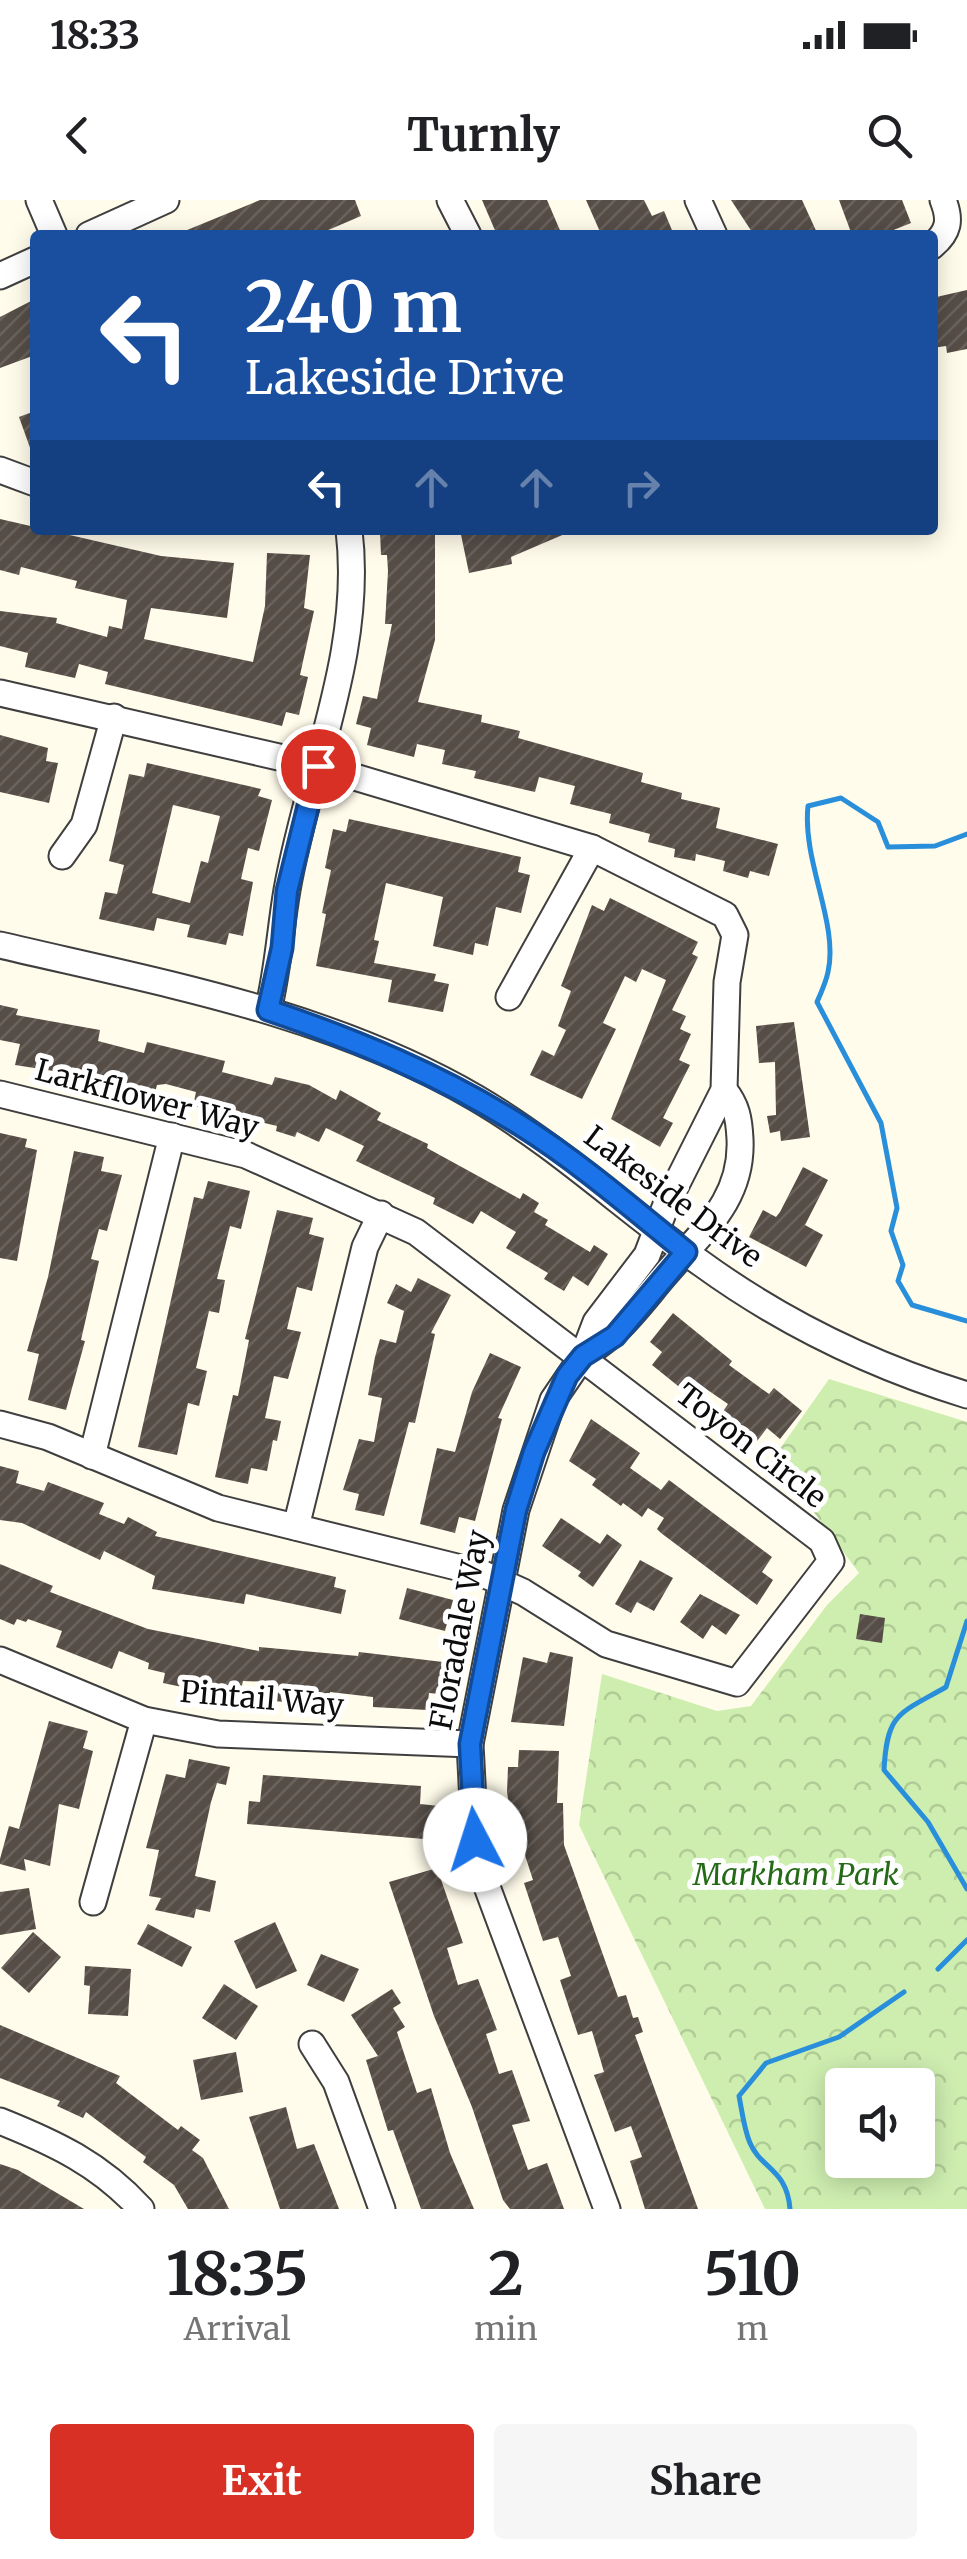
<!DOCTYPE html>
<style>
body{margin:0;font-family:Merriweather,serif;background:#f6f6f6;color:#202124;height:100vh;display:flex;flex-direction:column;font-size:38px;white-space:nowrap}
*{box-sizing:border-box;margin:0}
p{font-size:32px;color:#757577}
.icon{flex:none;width:55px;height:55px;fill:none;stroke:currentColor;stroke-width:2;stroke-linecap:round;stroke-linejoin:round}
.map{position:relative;height:2009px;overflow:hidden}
.panel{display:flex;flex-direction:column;background:#fff;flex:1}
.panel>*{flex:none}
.banner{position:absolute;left:30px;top:30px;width:908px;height:305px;border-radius:10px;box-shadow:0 5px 25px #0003;background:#1a4fa0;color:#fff;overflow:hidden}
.controls{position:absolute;left:825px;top:1868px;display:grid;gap:20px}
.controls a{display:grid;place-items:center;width:110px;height:110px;border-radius:10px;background:#fff;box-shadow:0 5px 25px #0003;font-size:50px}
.pin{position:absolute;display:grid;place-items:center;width:85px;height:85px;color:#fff;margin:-42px;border:5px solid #fff;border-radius:50%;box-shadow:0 2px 10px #0007}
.me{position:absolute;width:110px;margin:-55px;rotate:355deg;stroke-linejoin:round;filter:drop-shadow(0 0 8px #0008)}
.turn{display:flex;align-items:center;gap:35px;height:210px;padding:0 50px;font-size:45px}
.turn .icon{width:130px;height:130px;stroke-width:2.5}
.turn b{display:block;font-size:70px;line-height:85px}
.lanes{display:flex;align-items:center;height:95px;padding:0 50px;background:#0003;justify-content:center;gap:50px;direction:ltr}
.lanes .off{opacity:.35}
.eta{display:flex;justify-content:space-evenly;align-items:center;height:170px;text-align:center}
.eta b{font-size:60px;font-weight:700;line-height:70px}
.action{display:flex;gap:20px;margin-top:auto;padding:20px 50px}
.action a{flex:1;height:115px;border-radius:10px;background:#d93025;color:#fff;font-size:40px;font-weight:700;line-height:115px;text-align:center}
.action a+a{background:#f6f6f6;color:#202124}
.status{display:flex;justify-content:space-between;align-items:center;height:70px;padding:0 50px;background:#fff;direction:ltr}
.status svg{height:28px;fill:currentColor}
header{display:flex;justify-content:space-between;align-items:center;height:130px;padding:0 50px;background:#fff;font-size:45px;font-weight:700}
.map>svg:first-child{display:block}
</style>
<div class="status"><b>18:33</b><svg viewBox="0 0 49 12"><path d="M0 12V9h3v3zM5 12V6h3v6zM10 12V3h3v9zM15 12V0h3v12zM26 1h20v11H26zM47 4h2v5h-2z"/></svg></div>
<header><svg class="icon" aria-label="back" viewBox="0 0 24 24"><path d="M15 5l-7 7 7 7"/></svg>Turnly<svg class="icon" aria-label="search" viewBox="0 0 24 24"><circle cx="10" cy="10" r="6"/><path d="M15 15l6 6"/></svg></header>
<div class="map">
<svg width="967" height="2009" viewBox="0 0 967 2009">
<defs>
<pattern id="park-crowns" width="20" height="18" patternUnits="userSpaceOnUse" patternTransform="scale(2.5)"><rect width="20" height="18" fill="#ceeeb0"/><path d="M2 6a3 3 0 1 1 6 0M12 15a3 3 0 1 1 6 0" fill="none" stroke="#b0cb96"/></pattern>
<pattern id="building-hatch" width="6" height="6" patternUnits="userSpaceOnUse" patternTransform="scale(2.5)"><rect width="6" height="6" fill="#564d47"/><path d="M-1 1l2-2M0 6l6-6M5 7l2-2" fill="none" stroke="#69625d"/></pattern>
</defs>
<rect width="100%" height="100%" fill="#fffceb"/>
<!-- park -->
<path fill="url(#park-crowns)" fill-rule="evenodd" d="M829,1179L967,1222V2009H765L579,1625L602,1474L717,1511L751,1506L827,1405L859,1373L810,1307L765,1270ZM842,1885H918V1960H842Z"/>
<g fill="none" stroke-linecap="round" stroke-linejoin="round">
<!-- stream -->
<g stroke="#298fdb" stroke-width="5">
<path d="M967,634L935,646L888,647L878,622L841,598L808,606C802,661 839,724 828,772C826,782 821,793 817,802L881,923L897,1008L891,1031L903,1065L898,1081L912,1105L967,1121"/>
<path d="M967,1421L946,1487C899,1514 887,1512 884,1570L928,1622L967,1689"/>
<polyline points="938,1769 967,1740"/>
<path d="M790,2009C787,1969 761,1969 750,1943C744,1929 742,1911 739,1896L766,1863L839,1837L904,1792"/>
</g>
</g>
<!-- building -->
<g fill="url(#building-hatch)" fill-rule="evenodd">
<polygon points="260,0 355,0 361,16 319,34 318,30 307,35 175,35"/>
<polygon points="482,0 547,0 562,35 497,35"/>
<polygon points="586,0 644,0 652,16 664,11 674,35 612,35 610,30 601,34"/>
<polygon points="731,0 802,0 818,35 754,35"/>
<polygon points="839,0 902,0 911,23 881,35 852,35"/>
<polygon points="967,90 967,149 947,153 946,146 932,148 932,98"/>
<polygon points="35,99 35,155 0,168 0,117"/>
<polygon points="35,211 35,256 33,256 19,217"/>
<polygon points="0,319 161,356 234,363 227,418 151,408 144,439 253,462 265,406 267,353 310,355 304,408 314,411 300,475 308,477 299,515 286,512 282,526 105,484 108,472 79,464 75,478 25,467 28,453 0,446 0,411 57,418 56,423 107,437 109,426 122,429 127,400 75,388 77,381 21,367 19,375 0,370"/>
<polygon points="460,330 574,330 511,357 512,364 469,373"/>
<polygon points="380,332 435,332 435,440 418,502 482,515 481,522 520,531 518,538 643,573 641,582 682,593 681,599 720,608 716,628 778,644 769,676 750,671 748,678 723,671 725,661 696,654 695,661 674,657 675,649 648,642 650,634 609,623 611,614 570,604 575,586 539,577 535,592 474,578 476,571 442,564 445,550 417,544 414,557 367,545 371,528 356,524 363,496 377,499 392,424 385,424 388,371 387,355 381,355"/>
<polygon points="0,535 48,548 46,561 58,563 49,603 0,592"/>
<path d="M147,563L261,589L258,596L272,600L259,651L248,648L241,679L253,682L243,736L229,733L226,745L187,737L190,725L157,718L154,731L99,719L105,692L117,694L124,665L109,661L129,574L144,577ZM173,605L220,616L208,663L201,661L190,703L152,693Z"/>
<polygon points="349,619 521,657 518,672 530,675 521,713 496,707 488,746 475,743 473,755 433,746 443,697 386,683 374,740 379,741 374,763 436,774 434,781 449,784 443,812 388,802 392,780 316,766 326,714 322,713 331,670 325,668 333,629 346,632"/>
<polygon points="610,698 698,742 692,754 698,757 672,810 686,816 680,829 691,834 679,860 690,865 663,918 673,923 660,947 611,919 666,780 642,769 636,782 625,776 603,823 616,829 582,899 530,875 542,850 554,856 566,830 558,826 571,791 561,786 592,705 604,711"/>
<polygon points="0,805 18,809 16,815 100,830 98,841 144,853 147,842 225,861 222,872 272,885 275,877 309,885 336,900 340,890 381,913 377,920 428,944 427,948 520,999 523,993 539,1003 534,1012 548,1020 545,1025 590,1052 594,1045 608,1054 588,1086 573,1076 564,1091 544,1079 548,1073 506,1048 516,1032 481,1011 473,1024 433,1004 435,998 356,961 364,946 326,928 319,942 297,932 295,937 276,931 277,926 193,906 196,892 166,884 157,885 154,896 73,874 15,865 20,844 0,840"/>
<polygon points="794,822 810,937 781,941 780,931 770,933 767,916 776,915 775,862 759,863 756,826"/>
<polygon points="0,933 27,939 25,947 37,950 17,1061 0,1058"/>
<polygon points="74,951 104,957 101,971 122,975 107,1031 99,1029 91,1059 99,1061 81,1140 85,1141 66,1210 28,1200 39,1154 27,1151 48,1077"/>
<polygon points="803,967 828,980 805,1025 823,1035 806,1067 749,1037 763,1010 776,1017 780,1012"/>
<polygon points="208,981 250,991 241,1029 230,1026 217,1079 225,1080 219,1113 209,1111 196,1168 207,1171 199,1206 188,1203 177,1255 138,1247 194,997 203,999"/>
<polygon points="277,1010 313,1018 309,1034 324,1038 312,1091 297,1087 287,1129 301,1132 288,1179 274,1176 265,1218 281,1221 277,1241 273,1240 267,1271 251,1268 248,1284 215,1277 233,1195 238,1196 249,1140 245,1139"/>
<polygon points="418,1078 451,1095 431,1133 435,1134 415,1223 409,1222 384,1316 355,1310 359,1294 343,1290 359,1239 374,1242 382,1198 368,1195 375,1157 380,1139 396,1143 404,1111 387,1103 396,1084 411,1092"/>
<polygon points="673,1113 732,1161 729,1165 769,1194 774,1188 802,1211 780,1239 767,1228 757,1241 720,1216 728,1204 696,1182 688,1194 652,1165 662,1152 650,1142"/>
<polygon points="490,1153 521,1167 498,1218 502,1219 475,1321 459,1317 455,1333 420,1324 437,1248 455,1252 472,1192"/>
<polygon points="591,1219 640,1253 630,1268 661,1290 669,1280 772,1357 762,1372 773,1380 757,1405 661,1333 657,1329 664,1318 648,1308 642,1317 623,1303 621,1306 592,1285 596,1279 569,1261"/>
<polygon points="0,1266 19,1271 16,1283 44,1291 48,1282 104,1303 99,1314 124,1324 128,1317 157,1332 155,1336 336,1377 334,1387 346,1390 341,1414 246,1394 244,1404 152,1389 155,1376 104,1351 100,1360 22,1323 0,1320"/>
<polygon points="561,1318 600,1344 607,1334 622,1345 593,1387 578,1376 581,1372 542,1346"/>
<polygon points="640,1360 673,1378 654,1411 637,1402 631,1413 615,1404"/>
<polygon points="0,1364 53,1386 50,1392 148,1429 259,1451 259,1447 358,1456 359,1452 443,1462 440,1494 429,1493 427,1510 373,1507 373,1497 330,1492 329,1506 274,1501 275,1482 243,1481 239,1499 163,1483 165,1473 148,1469 149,1463 119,1451 112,1469 56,1447 62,1431 28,1419 26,1422 17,1419 14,1425 0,1419"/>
<polygon points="407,1388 453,1400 445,1431 399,1419"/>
<polygon points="700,1394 740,1415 726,1435 712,1425 703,1439 680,1422"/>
<polygon points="860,1414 885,1418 882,1443 856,1439"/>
<polygon points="550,1452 573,1457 564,1526 511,1522 523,1457 547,1463"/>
<polygon points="49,1521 88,1531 83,1548 93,1551 79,1609 59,1604 50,1666 24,1659 26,1671 0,1664 0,1659 9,1626 19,1629"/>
<polygon points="519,1550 559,1551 557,1603 563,1603 564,1645 618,1797 626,1795 633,1818 638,1817 643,1832 635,1835 698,2009 645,2009 630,1961 642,1957 631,1926 615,1932 594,1875 604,1872 592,1831 578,1835 560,1780 571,1776 558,1737 543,1741 524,1683 533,1680 522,1646 515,1646 507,1592 508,1567 518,1567"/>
<polygon points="189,1559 230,1567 226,1585 217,1583 211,1602 195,1676 216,1681 210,1712 196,1709 194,1718 155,1710 161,1698 149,1696 159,1650 146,1648 166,1574 185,1578"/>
<polygon points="263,1575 421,1586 420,1604 439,1606 436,1640 247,1624 249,1601 260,1602"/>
<polygon points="437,1668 463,1743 447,1748 458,1785 478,1779 497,1830 486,1834 499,1874 512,1870 530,1921 512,1925 528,1970 547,1963 564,2009 510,2009 503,2000 472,1907 434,1816 389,1682"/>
<polygon points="29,1688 36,1729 0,1735 0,1692"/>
<polygon points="275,1722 297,1771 256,1789 234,1741"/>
<polygon points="148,1724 192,1747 182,1767 137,1744"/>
<polygon points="33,1732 61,1757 29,1793 1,1768"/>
<polygon points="321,1754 359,1769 344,1802 307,1785"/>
<polygon points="85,1766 131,1769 128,1816 88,1814 90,1786 84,1785"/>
<polygon points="224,1784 258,1806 236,1840 202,1818"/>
<polygon points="392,1789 401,1803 393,1808 405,1827 397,1832 417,1893 431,1888 450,1953 474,2009 421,2009 393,1930 388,1931 366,1860 378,1856 351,1815"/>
<polygon points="0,1825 120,1876 116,1883 178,1930 181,1926 200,1940 192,1950 203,1958 229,2009 188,2009 174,1985 143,1962 146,1957 86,1912 83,1918 57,1906 60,1901 0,1878"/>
<polygon points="236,1852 243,1892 201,1900 193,1860"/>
<polygon points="286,1907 297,1949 314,1944 339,2009 280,2009 249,1917"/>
<polygon points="0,1964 18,1970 84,2009 0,2009"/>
</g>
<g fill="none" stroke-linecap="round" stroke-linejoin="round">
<!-- minor casing -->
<g stroke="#3f3f3f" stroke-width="29">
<g id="minor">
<polyline points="39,0 54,35"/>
<polyline points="450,0 468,35"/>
<polyline points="698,0 714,35"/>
<polyline points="89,35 166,0"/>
<path d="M932,46C949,32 951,20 943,0"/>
<polyline points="0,76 35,60"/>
<polyline points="0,270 35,283"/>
<polyline points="0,493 318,566 592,648 725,715 735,735 727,782 724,890 666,1005 647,1055 596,1122 583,1156 553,1200 516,1310 470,1544 475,1640 486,1684 607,2009"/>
<polyline points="62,656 84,625 114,517"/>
<path d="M0,745C162,783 330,813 476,898C558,946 625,1010 702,1064C782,1122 873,1166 967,1195"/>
<polyline points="509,797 592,648"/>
<path d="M268,810C278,770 280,731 287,690C308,570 364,453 349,330"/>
<polyline points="0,894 246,955 416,1032 822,1341 831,1361 737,1483 606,1444 523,1392 481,1373 218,1308 48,1237 0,1224"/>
<path d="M583,1156C620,1133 637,1108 664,1076C701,1032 743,1001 740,939C739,919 737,906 724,890"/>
<polyline points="92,1256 172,936"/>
<polyline points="296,1327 365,1047 381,1014"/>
<polyline points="0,1460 144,1520 218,1534 470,1544"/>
<polyline points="93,1702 144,1520"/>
<polyline points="312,1844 336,1882 382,2009"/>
<path d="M0,1921C55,1943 100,1964 141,2009"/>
</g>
</g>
<!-- minor -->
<use href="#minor" stroke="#fff" stroke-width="25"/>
</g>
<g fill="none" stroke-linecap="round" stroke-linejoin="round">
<!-- route casing -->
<g stroke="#114b97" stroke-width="25">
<path id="route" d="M318,566L287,691L282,748L268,810C356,840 441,875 520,925C579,962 632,1008 686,1052L615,1136L583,1156L567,1176L534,1252L516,1310L470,1544L475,1640"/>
</g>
<!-- route -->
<use href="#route" stroke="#1a73e8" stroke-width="18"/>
</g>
<g text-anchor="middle" stroke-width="10" stroke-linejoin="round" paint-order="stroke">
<!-- street labels -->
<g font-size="30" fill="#0c0c0c" stroke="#fff">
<text transform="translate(147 899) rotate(15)" y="10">Larkflower Way</text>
<text transform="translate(673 997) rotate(37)" y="10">Lakeside Drive</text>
<text transform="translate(751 1246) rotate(38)" y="10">Toyon Circle</text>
<text transform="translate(460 1430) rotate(-79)" y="10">Floradale Way</text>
<text transform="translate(262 1499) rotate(5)" y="10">Pintail Way</text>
</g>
<!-- park labels -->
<g font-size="30" font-style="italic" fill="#256a16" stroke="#fff">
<text x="796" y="1685">Markham Park</text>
</g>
</g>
</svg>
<div class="controls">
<a><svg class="icon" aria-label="sound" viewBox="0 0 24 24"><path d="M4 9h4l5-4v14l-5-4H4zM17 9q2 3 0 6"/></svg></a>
</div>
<div class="pin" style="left:318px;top:566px;background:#d93025"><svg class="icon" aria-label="arrive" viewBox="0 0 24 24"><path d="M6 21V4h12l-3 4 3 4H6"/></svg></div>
<svg class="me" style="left:475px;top:1640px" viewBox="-20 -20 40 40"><circle r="19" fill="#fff"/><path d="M0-13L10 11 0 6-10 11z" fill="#1a73e8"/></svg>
<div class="banner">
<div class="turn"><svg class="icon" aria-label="left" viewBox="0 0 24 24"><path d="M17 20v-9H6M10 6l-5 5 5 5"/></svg><div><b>240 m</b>Lakeside Drive</div></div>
<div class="lanes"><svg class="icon" aria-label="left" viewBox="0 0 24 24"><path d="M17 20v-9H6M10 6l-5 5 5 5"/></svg><svg class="icon off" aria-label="ahead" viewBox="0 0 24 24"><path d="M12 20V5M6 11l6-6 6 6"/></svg><svg class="icon off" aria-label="ahead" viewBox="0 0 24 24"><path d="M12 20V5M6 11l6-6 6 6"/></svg><svg class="icon off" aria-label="right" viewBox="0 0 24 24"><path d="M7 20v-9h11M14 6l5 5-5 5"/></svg></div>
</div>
</div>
<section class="panel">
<div class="eta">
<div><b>18:35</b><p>Arrival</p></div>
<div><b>2</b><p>min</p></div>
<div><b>510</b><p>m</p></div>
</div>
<div class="action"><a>Exit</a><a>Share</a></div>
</section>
